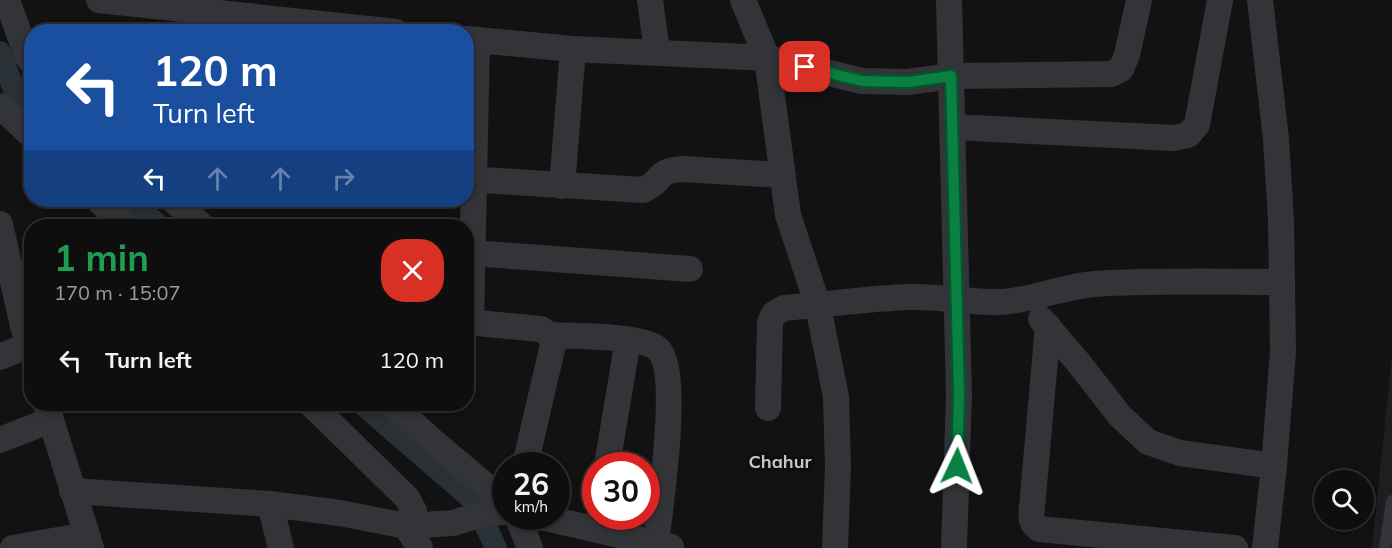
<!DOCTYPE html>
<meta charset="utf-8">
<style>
body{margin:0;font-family:Mulish,sans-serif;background:#1c1c1c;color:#f1f3f6;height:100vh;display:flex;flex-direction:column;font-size:22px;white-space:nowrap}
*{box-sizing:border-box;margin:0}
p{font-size:20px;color:#9b9c9e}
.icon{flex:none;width:33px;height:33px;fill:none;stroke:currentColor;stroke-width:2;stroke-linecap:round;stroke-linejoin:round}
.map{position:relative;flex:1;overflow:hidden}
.drawer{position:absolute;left:24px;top:219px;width:450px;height:192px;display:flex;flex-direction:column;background:#0e0e0e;border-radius:24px;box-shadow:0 3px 9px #0003,0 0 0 2px #2e2e2e}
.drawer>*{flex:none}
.hud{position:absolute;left:24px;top:24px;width:450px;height:183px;border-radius:24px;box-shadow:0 3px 9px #0003,0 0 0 2px #2e2e2e;background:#1a4fa0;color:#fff;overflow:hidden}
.fabs{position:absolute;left:1314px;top:470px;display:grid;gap:12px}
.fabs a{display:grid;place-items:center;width:60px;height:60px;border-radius:50%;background:#0e0e0e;box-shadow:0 3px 9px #0003,0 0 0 2px #2e2e2e;font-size:30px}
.speed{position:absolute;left:492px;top:452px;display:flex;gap:12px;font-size:30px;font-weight:700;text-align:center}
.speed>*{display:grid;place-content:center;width:78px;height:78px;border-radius:50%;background:#0e0e0e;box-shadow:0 3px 9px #0003,0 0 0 2px #2e2e2e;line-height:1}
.speed small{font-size:15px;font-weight:400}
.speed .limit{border:9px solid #d22;background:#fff;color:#111}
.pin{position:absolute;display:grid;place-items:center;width:51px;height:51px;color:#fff;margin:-26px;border-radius:12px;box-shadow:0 3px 9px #0006}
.me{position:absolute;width:66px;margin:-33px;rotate:2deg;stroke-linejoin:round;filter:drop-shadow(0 0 4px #0008)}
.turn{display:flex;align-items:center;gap:21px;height:126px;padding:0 30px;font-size:27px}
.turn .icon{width:78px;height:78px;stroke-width:2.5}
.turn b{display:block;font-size:42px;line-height:51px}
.lanes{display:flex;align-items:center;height:57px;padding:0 30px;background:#0003;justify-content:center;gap:30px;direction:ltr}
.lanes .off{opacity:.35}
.round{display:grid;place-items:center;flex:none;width:63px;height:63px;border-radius:24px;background:#1c1c1c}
.overview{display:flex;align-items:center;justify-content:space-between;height:102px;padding:0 30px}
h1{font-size:36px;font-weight:700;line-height:45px;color:#1e9e55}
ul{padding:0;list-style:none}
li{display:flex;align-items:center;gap:18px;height:78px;padding:0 30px}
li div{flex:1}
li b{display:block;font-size:22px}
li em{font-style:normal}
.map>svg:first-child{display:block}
</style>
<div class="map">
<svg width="1392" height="548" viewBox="0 0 1392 548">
<rect width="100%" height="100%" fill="#121213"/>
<!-- built -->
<polygon fill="#1e1e20" points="1392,354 1392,548 1372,548"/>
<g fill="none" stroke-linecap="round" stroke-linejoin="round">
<!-- canal -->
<g stroke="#293036" stroke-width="22">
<polyline points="0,52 19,103 32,114"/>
<polyline points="129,200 160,226"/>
<polyline points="362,404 474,501 496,548"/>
</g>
<!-- service -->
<polyline stroke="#333438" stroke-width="12" points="1385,548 1392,501"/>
<!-- minor -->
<g stroke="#333438" stroke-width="26">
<polyline points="7,0 27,56 32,62"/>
<polyline points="99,0 396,32"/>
<polyline points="650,0 657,52"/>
<polyline points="743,0 767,58 788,215 818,306 836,397 838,467 835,548"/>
<polyline points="949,0 959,395 954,548"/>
<polyline points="1260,0 1276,139 1281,220 1283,351 1274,466 1265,548"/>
<polyline points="466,39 573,49 767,58 862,81 908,82 951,76 1111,74 1121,69 1127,55 1139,0"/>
<polyline points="0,106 32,136"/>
<polyline points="952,127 1174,138 1188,135 1197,125 1220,0"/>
<path d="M466,179L643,190C664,181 654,171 682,169L782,175"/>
<polyline points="562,186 573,49"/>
<polyline points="98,200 126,226"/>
<polyline points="173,200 202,226"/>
<polyline points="0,224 23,326 32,355"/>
<polyline points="472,253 690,269"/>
<polyline points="1041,319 1078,362 1120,416 1148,442 1180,453 1274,466"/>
<polyline points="466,322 541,329 550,335 553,345 525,465"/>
<polyline points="471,323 477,40"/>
<path d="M1048,326L1032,507C1031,517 1030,523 1039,529L1235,548"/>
<path d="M550,335C571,336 644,335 658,349C681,372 660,508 656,543"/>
<polyline points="0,357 28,345"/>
<polyline points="46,404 91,548"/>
<polyline points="311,404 407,498 414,511 406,526 420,548"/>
<polyline points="392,404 436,444 506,503"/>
<path d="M768,408L770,322L774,314L784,308C826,305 868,298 911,297C941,296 971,303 1002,302C1033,300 1064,286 1095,284C1157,280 1220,282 1282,282"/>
<polyline points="0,440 51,420"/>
<polyline points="607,465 628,340"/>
<polyline points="72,491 270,504 340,513 406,526 453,523 486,513 506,512"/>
<polyline points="270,504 281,548"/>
<polyline points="517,516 530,548"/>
<polyline points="537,516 671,547"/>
<polyline points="13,548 86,535"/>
</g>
</g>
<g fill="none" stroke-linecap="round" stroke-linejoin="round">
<!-- route casing -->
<g stroke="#07532c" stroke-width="15">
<polyline id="route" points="805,67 862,81 908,82 951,76 959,395 957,466"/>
</g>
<!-- route -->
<use href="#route" stroke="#0b8043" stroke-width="10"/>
</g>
<g text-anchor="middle" stroke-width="6" stroke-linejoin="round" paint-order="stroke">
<!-- neighbourhood labels -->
<g font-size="18" font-weight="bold" fill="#c5c7cf" stroke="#0d0d0e">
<text x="780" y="468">Chahur</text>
</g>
</g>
</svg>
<div class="fabs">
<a><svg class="icon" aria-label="search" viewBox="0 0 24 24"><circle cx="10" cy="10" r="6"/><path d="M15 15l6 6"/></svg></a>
</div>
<div class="speed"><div>26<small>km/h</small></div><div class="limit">30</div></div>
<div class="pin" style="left:805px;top:67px;background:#d93025"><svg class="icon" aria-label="arrive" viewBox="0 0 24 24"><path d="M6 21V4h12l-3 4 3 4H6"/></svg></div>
<svg class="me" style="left:957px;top:466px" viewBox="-20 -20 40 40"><path d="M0-17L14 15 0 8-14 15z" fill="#0b8043" stroke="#fff" stroke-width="4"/></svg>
<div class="hud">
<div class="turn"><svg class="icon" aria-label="left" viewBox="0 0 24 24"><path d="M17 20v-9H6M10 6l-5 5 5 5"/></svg><div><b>120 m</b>Turn left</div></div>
<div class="lanes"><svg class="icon" aria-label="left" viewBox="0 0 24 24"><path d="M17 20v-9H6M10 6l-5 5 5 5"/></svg><svg class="icon off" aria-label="ahead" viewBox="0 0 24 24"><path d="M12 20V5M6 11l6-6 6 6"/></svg><svg class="icon off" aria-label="ahead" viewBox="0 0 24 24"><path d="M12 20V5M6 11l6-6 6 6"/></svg><svg class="icon off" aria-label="right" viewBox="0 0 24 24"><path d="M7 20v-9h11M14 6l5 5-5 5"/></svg></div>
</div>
<section class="drawer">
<div class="overview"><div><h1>1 min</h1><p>170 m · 15:07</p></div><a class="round" style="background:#d93025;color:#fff"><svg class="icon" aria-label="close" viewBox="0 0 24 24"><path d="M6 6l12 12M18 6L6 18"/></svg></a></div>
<ul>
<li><svg class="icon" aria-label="left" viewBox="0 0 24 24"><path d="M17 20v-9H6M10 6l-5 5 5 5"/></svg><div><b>Turn left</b></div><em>120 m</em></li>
</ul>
</section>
</div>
